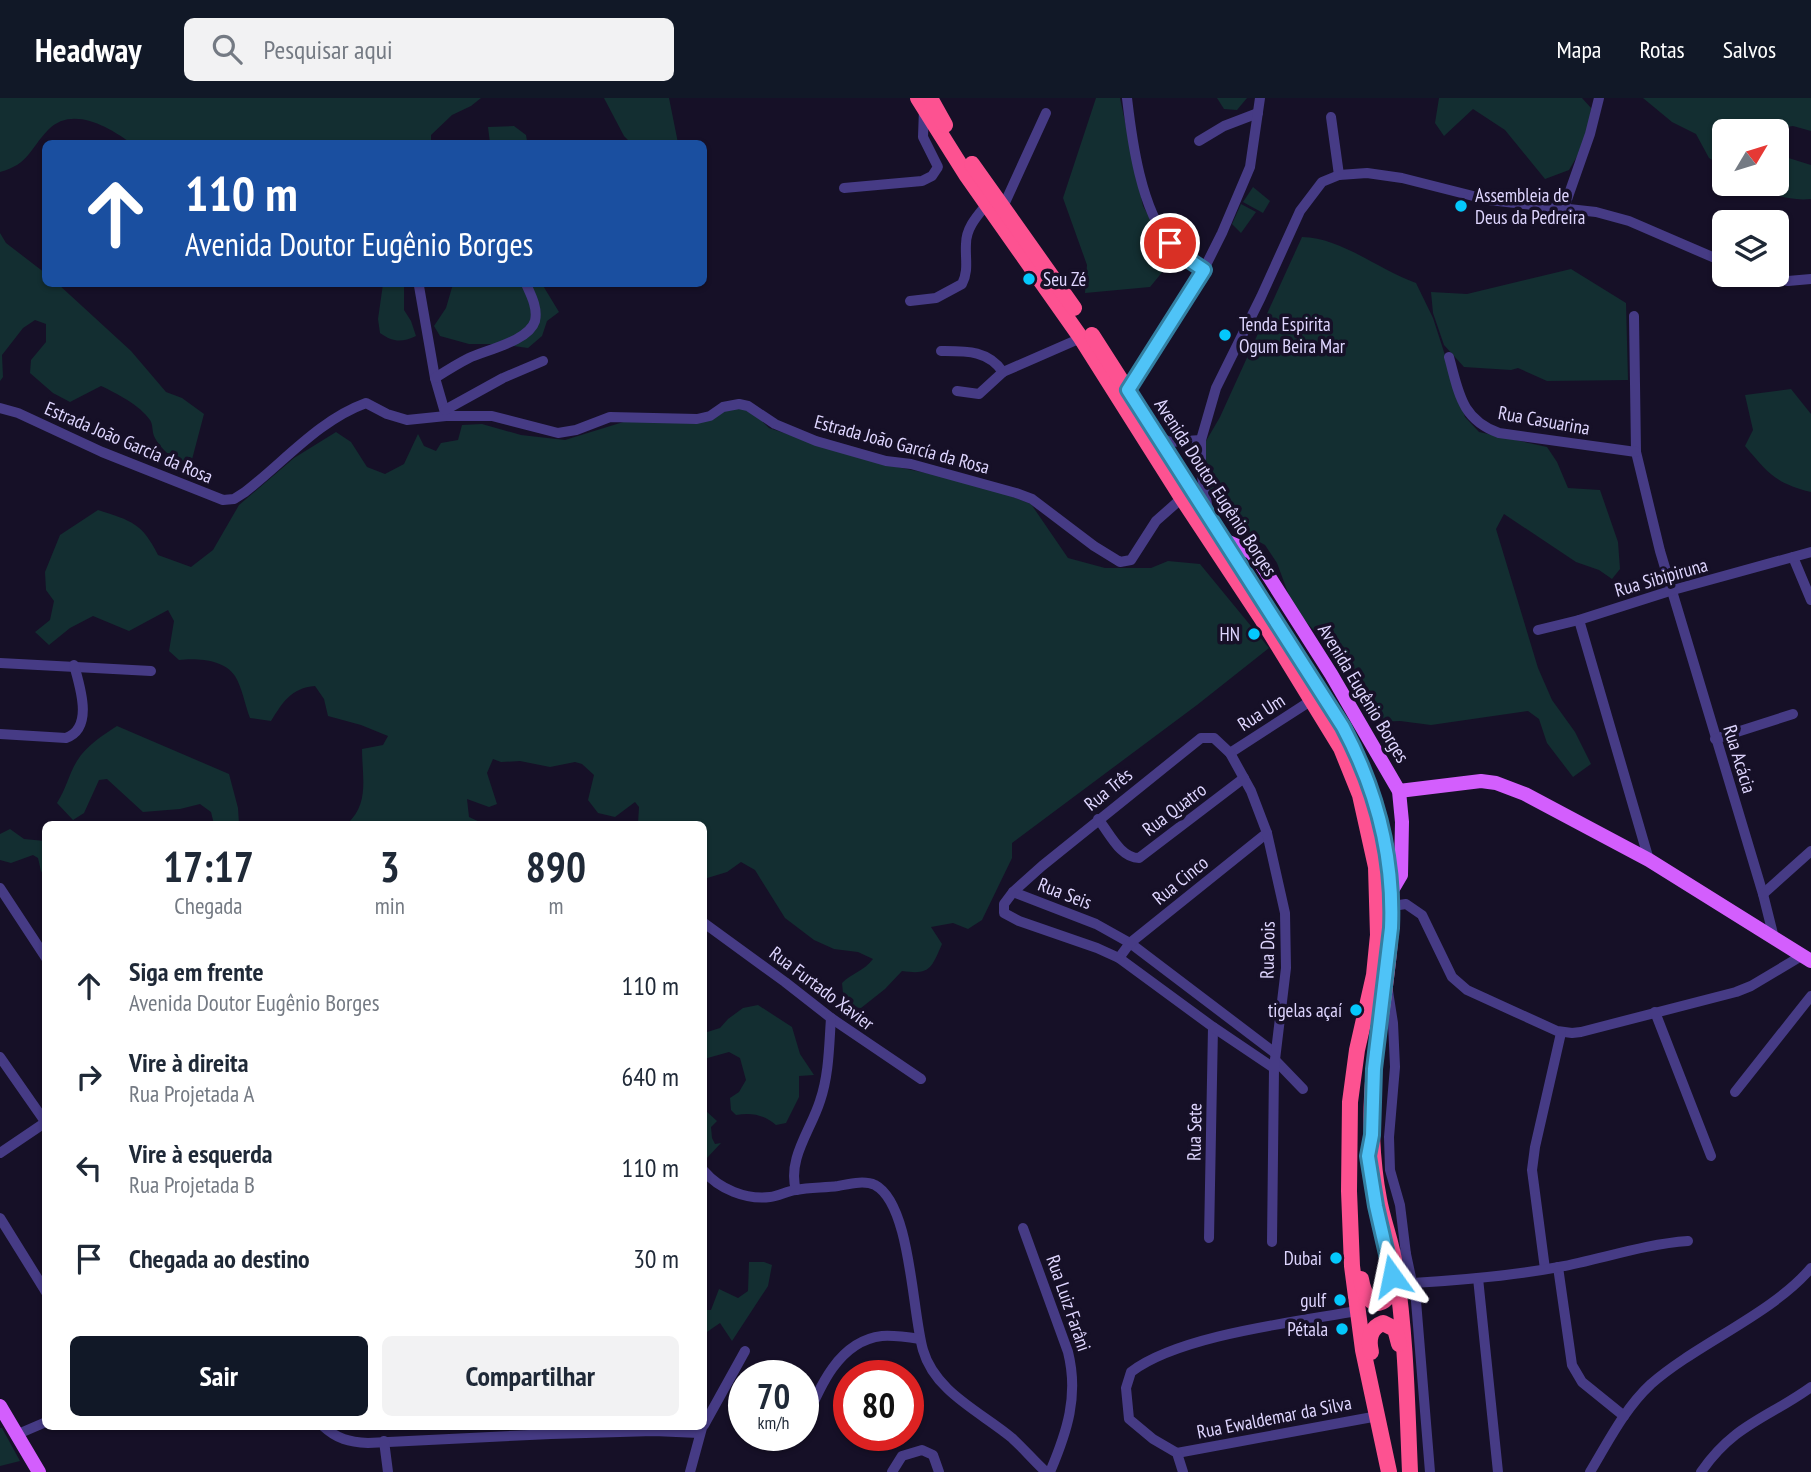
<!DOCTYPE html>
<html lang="pt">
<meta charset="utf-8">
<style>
body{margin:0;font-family:"PT Sans Narrow",sans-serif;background:#f2f2f3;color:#1f2937;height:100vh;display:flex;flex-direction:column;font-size:26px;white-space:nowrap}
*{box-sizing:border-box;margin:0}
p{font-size:23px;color:#747a83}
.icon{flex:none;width:38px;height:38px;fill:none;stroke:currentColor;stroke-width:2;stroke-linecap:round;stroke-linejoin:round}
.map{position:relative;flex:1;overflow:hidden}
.details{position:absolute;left:42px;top:723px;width:665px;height:609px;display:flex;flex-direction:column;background:#fff;border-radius:10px;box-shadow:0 2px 5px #0004}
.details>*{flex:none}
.hud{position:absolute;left:42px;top:42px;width:665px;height:147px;border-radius:10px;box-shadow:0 2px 5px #0004;background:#1a4fa0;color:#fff;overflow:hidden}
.needle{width:46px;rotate:52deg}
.buttons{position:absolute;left:1712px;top:21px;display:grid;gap:14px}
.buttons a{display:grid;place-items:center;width:77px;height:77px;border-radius:10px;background:#fff;box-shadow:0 2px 5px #0004;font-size:35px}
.speed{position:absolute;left:728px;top:1262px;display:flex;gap:14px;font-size:35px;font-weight:700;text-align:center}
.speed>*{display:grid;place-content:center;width:91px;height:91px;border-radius:50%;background:#fff;box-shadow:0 2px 5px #0004;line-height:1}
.speed small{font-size:18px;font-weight:400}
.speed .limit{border:10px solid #d22;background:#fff;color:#111}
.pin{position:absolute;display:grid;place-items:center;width:60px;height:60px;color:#fff;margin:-30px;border:4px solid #fff;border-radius:50%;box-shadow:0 2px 7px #0007}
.me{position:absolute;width:77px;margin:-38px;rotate:348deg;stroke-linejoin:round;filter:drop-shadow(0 0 5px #0008)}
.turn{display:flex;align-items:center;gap:24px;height:147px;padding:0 28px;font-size:32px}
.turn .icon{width:91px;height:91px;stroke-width:2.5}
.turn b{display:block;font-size:49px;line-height:60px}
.eta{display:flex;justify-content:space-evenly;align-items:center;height:119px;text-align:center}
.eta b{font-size:42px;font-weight:800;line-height:49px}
.button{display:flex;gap:14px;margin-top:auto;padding:14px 28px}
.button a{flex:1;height:80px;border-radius:10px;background:#111827;color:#fff;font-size:28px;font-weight:800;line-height:80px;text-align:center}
.button a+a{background:#f2f2f3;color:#1f2937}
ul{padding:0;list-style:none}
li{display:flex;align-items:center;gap:21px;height:91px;padding:0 28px}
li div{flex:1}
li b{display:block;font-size:26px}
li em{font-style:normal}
header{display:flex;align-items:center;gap:42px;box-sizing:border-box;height:98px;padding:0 35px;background:#111827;color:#fff}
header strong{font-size:33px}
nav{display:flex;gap:38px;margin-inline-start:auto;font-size:24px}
.search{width:490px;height:63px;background:#f2f2f3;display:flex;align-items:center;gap:18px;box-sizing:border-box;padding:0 24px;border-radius:10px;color:#747a83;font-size:26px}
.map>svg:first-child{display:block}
</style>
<header>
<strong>Headway</strong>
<div class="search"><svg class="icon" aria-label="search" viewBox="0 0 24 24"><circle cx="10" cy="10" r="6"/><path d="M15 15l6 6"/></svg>Pesquisar aqui</div>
<nav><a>Mapa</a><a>Rotas</a><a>Salvos</a></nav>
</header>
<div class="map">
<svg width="1811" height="1374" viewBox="0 0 1811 1374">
<rect width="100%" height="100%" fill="#161027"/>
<!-- green -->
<g fill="#132e31">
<path d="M0,0H481L471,8L452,17L431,37V46L131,45C109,29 72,7 48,32C29,52 29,66 0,74Z"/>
<polygon points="604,0 669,0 678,45 631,45 624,38"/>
<polygon points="1096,0 1120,0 1143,108 1173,161 1150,189 1085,195 1087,167 1063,100"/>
<polygon points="1217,0 1247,0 1237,12 1224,11"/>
<polygon points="1439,0 1582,0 1591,10 1588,40 1569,72 1545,81 1505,32 1473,11 1444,38 1435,25"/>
<polygon points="1643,0 1811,0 1811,33 1793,28 1760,33 1724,33 1724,69 1709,60 1696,36 1672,24"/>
<polygon points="514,28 526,37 527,43 515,45 490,45 488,29"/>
<path d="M1776,56L1811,67V101C1790,103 1771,97 1753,86H1776Z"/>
<polygon points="1253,89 1270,103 1263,115 1243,104"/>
<polygon points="1241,106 1256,114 1241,135 1232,126"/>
<path d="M0,135L6,145L45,175L46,186H58L131,253L166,294L182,300L204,316L190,369C177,365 160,351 154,338C152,333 153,326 150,322C140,307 116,295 101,288L70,304L53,295L30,275L31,262L46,244V226L35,222L23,230L2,257L3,279L0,283Z"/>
<path d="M1302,139C1342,140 1377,171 1416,185L1433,220L1465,319L1479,334L1547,349L1557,364L1568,390L1600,392L1618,444L1620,471L1612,481L1599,472L1576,464L1504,416L1496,431L1538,570L1552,602L1575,634L1591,666L1573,679L1547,645L1539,621L1528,613L1431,627L1400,623L1375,624L1351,579V592L1321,540L1294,511L1277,465L1265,447L1236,431L1215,402L1210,391L1206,367V343L1220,319Z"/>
<polygon points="1571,171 1626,205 1628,282 1547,283 1518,270 1511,272 1464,269 1444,247 1433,215 1431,194 1467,196"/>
<path d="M383,186H404V212L411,223L416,238C401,245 393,244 380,235L378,221Z"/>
<polygon points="453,186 542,186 559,214 547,223 542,238 528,250 498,246 469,246 440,238 434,228 446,210"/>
<path d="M1791,291L1811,316V394C1775,385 1768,375 1745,348L1753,332L1745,297Z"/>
<path d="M731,308L753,314L769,330L845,355L887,367L956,381L995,392L1031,406L1068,460L1105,470H1151L1168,463L1200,466L1269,550L1197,607L1012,745V760L982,822L968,831L953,825L931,829L942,846C931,871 930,877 902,873L885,891L861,910L850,909L843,895L842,885C852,875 864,873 873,861L858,854L834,851L814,842L785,820L755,772L741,764L727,774L704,781V726H638L639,709L635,704L615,719L598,715L588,702L594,677L582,666L575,664L550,669L520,663L501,664L493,661L487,675L497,706L489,709L467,701L469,719L482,725L501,726H347C370,706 362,678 362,651L383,647L388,638L361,627L328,618L324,601L315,588C291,590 283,604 271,623L250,620C245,607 242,589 235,578C224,561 196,560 179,562L169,553L174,523L168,512L129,533L93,518L70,530L49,547L35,534L50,522L54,503L46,492L45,474L60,437L98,412C132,423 142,425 158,457L191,469L213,452L239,407L294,360L336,334L351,344L367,369L385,376L404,366L418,336L424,348L436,353L441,345L458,342L462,327L482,326L521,337L565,342L633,321L677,325Z"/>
<path d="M117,628L229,676L238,710L239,726H214L211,714L200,706L180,711L143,714L107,681L99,682L84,715L73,722L57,705C66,691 69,676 77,663C86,648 103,637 117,628Z"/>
<polygon points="10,731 24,741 45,743 45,779 41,773 38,760 33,757 11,765 0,762 0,736"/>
<path d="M758,907L792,929L800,956L814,977L799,978V999L786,1025L776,1027C764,1017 752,1014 736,1017L731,1012L730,1000L739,994L746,982L740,960L729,954L704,961V935L720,930L728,921L743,910Z"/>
<polygon points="706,1013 717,1023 711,1029 712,1040 715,1046 721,1045 706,1061 704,1055 704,1014"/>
<polygon points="749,1164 764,1164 772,1167 768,1188 732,1243 720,1225 704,1236 704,1212 711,1212 719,1191 738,1200 748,1193"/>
<polygon points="0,1330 2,1330 20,1363 0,1368"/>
</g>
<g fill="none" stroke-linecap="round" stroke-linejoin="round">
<!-- minor -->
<g stroke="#463b85" stroke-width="10">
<path d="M1127,0C1132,43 1141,111 1170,145C1179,157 1192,164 1204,171"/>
<polyline points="1331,19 1339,77"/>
<polyline points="1199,43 1224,28 1258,15"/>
<polyline points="844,90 922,83 932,78 938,69 923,39 924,11"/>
<polyline points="1003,109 1046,15"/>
<polyline points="1564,110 1590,36 1599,0"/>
<polyline points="1758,177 1788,183 1811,181"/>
<polyline points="419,188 435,280 446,318"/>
<path d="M910,203L936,200L962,186C969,173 965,160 966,146C966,130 977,118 987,106"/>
<polyline points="1634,218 1636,354 1660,453 1763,796 1774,840"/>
<path d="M941,253C966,253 988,252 1003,274"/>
<path d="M1449,259C1459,295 1461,321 1499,335L1636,354"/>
<path d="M435,280C446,273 457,266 469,260C486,252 529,243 535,223C538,210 531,197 526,186"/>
<polyline points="1128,292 1204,171 1222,135 1250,69 1260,0"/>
<polyline points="957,293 979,296 1003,274 1081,240"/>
<path d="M0,310L18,315L102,354L223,402L234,401L245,394C284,364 319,322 366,305L387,316L407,322L446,318H492L558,335L576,332L610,319L697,321L710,318L723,309L739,306L748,308L775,326L816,343L886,363L911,366L1016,395L1032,401L1094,448L1120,464L1131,462L1156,423L1182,400"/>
<polyline points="445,312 503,280 543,263"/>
<polyline points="1159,339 1170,344 1201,342"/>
<polyline points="1208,412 1201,373 1201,342 1216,290 1261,199 1300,113 1322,84 1339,77 1367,75 1402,80 1489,102 1596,114 1629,123 1724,164"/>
<polyline points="1793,459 1811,502"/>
<polyline points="1579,522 1649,762"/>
<polyline points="1538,532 1579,522 1673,492 1811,454"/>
<polyline points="0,565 151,573"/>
<path d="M0,636L66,640C94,630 80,589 74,567"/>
<polyline points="1715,641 1793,616"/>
<polyline points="1230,655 1312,602"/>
<path d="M1098,721C1109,734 1120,760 1139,760L1244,680"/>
<polyline points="0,790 46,860"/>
<polyline points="1013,794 1096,826 1130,845 1275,955"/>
<polyline points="1763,796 1811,753"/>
<polyline points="1392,808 1406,806 1422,817 1452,879 1467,892 1557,933 1572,935 1581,934 1736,894 1751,888 1803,857"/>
<polyline points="704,825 785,884 831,920 921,981"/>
<polyline points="1119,860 1130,845 1267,735"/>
<polyline points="1388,893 1393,925 1395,969 1389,1039 1390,1072 1400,1107 1406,1156"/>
<polyline points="1655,914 1711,1058"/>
<polyline points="0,959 46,1025"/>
<polyline points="1275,962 1303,991"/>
<polyline points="1735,994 1811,898"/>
<polyline points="0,1055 46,1024"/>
<path d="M704,1073C719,1091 746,1102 770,1099C779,1098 787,1093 796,1092C810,1089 824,1090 838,1088C849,1086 864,1082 875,1087C911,1106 912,1214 923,1252C935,1294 981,1314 1012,1340C1024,1351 1034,1363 1046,1374"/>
<path d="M796,1092C787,1061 811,1032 820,1003C829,977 829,948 831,920"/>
<polyline points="0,1120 46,1194"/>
<path d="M1023,1130L1068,1254C1079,1298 1067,1334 1050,1374"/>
<polyline points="1209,1140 1213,929"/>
<polyline points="1272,1144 1274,970 1286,870 1285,815 1267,735 1251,693 1230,655 1214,640 1201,640 1042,768 1013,794 1004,806 1004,815 1019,823 1097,850 1119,860 1213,929 1274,970"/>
<polyline points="1402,1156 1406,1156 1416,1203 1430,1374"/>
<polyline points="1558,1169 1572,1267 1582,1284 1624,1318"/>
<polyline points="1545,1171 1532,1072 1535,1049 1561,935"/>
<polyline points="1478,1180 1498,1374"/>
<path d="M1413,1185C1462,1182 1511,1178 1559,1169C1602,1161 1644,1146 1688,1143"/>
<polyline points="704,1327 745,1253"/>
<path d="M323,1328C337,1341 349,1344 368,1345L551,1336L654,1333L699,1335"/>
<path d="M803,1329C818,1293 837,1243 882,1238C894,1237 907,1239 920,1241"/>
<polyline points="18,1336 46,1324"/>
<polyline points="799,1339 800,1337"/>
<polyline points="384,1343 388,1374"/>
<polyline points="1177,1355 1378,1318"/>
<polyline points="690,1374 702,1330"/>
<polyline points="892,1374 902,1358 922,1352 933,1357 939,1374"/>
<path d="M1183,1374L1177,1355L1153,1341L1129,1321L1126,1290L1131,1274C1179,1237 1296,1224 1357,1213"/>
<path d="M1590,1374C1608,1344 1625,1310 1651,1286C1698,1245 1772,1216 1811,1170"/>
<path d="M1701,1374C1734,1326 1768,1320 1811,1289"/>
</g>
<!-- major -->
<g stroke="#d35efd" stroke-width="14">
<polyline points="1226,443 1251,454 1261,466 1331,576 1399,693 1402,724 1401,777 1391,794"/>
<polyline points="1399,693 1481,683 1496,685 1525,696 1649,762 1811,863"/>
<polyline points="0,1308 39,1374"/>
</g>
<!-- highway -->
<g stroke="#fd5291" stroke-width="16">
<polyline points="918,0 967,78 1081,240 1182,400 1262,521 1341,650 1360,697 1376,769 1378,837 1374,877 1357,952 1350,1004 1349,1093 1352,1168 1363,1252 1389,1374"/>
<polyline points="930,0 945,27"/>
<polyline points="972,66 1074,210"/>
<path d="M1092,237L1343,629C1375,689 1395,759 1391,827C1388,897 1368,967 1372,1038C1373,1059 1375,1081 1379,1101C1383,1124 1392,1145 1395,1168C1406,1236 1407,1305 1410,1374"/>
<path d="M1361,1181C1367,1217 1393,1209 1392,1180"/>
<path d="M1371,1254C1368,1241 1370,1230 1383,1225L1395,1231L1399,1246"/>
</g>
</g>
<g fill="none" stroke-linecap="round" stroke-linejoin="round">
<!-- route casing -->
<g stroke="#337fa1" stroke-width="18">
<path id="route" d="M1170,145L1183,158L1204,172L1128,292L1343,629C1376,691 1394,760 1391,830L1374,971L1372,1037L1368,1058L1376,1108L1392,1178"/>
</g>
<!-- route -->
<use href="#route" stroke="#4fc3f7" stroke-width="12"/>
</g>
<!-- markers -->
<g fill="#04c8fc" stroke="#161027" stroke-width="2.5">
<circle cx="1461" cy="108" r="7"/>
<circle cx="1029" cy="181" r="7"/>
<circle cx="1225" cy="237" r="7"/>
<circle cx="1254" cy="536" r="7"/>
<circle cx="1356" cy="912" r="7"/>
<circle cx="1336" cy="1160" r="7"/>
<circle cx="1340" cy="1202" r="7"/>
<circle cx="1342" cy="1231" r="7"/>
</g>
<g text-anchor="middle" stroke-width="7" stroke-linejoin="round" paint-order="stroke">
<!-- poi labels -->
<g font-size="19" fill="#dfd6ff" stroke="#161027" text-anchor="end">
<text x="1475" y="104" text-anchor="start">Assembleia de<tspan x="1475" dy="22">Deus da Pedreira</tspan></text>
<text x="1043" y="188" text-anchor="start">Seu Zé</text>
<text x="1239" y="233" text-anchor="start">Tenda Espirita<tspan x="1239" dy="22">Ogum Beira Mar</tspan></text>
<text x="1240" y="543">HN</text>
<text x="1342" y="919">tigelas açaí</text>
<text x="1322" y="1167">Dubai</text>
<text x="1326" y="1209">gulf</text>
<text x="1328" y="1238">Pétala</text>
</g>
<!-- street labels -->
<g font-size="19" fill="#dfd6ff" stroke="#161027">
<text transform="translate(1544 322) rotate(10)" y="7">Rua Casuarina</text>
<text transform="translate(129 344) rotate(23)" y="7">Estrada João García da Rosa</text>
<text transform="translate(902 346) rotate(15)" y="7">Estrada João García da Rosa</text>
<text transform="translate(1216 389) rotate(57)" y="7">Avenida Doutor Eugênio Borges</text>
<text transform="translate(1661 479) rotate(-16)" y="7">Rua Sibipiruna</text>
<text transform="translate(1364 595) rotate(59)" y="7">Avenida Eugênio Borges</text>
<text transform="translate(1261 614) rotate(-33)" y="7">Rua Um</text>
<text transform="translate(1740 661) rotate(73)" y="7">Rua Acácia</text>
<text transform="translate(1108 691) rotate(-39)" y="7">Rua Três</text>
<text transform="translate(1174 711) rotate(-37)" y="7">Rua Quatro</text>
<text transform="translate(1180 782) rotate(-39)" y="7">Rua Cinco</text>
<text transform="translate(1065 795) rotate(21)" y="7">Rua Seis</text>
<text transform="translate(1267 852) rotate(-89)" y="7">Rua Dois</text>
<text transform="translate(822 890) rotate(37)" y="7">Rua Furtado Xavier</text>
<text transform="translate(1194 1034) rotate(-89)" y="7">Rua Sete</text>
<text transform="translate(1069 1205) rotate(71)" y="7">Rua Luiz Farâni</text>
<text transform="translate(1274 1319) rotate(-11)" y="7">Rua Ewaldemar da Silva</text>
</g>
</g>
</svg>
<div class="buttons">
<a><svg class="needle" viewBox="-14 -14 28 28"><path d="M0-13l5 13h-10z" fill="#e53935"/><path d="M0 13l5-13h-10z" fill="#747a83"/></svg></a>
<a><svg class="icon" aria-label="layers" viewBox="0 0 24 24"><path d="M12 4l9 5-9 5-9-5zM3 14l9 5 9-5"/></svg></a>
</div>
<div class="speed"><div>70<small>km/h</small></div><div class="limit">80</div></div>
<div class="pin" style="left:1170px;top:145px;background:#d93025"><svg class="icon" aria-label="arrive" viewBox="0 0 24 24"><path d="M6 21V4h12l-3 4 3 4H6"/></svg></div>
<svg class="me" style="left:1392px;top:1178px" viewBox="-20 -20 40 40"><path d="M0-17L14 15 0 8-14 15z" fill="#4fc3f7" stroke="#fff" stroke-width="4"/></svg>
<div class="hud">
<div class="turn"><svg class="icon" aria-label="ahead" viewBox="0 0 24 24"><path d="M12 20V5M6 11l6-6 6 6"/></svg><div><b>110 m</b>Avenida Doutor Eugênio Borges</div></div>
</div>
<section class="details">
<div class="eta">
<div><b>17:17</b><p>Chegada</p></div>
<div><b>3</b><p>min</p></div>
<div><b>890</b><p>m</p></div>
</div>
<ul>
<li><svg class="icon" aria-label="ahead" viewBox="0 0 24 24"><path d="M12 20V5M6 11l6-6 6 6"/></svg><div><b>Siga em frente</b><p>Avenida Doutor Eugênio Borges</p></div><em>110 m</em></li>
<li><svg class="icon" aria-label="right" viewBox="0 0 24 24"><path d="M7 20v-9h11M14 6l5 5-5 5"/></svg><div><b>Vire à direita</b><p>Rua Projetada A</p></div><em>640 m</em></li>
<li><svg class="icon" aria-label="left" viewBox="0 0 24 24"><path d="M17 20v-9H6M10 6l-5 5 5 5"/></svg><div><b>Vire à esquerda</b><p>Rua Projetada B</p></div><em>110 m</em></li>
<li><svg class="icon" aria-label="arrive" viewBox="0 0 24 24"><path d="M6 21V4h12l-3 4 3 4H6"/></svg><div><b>Chegada ao destino</b></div><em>30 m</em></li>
</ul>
<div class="button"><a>Sair</a><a>Compartilhar</a></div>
</section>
</div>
